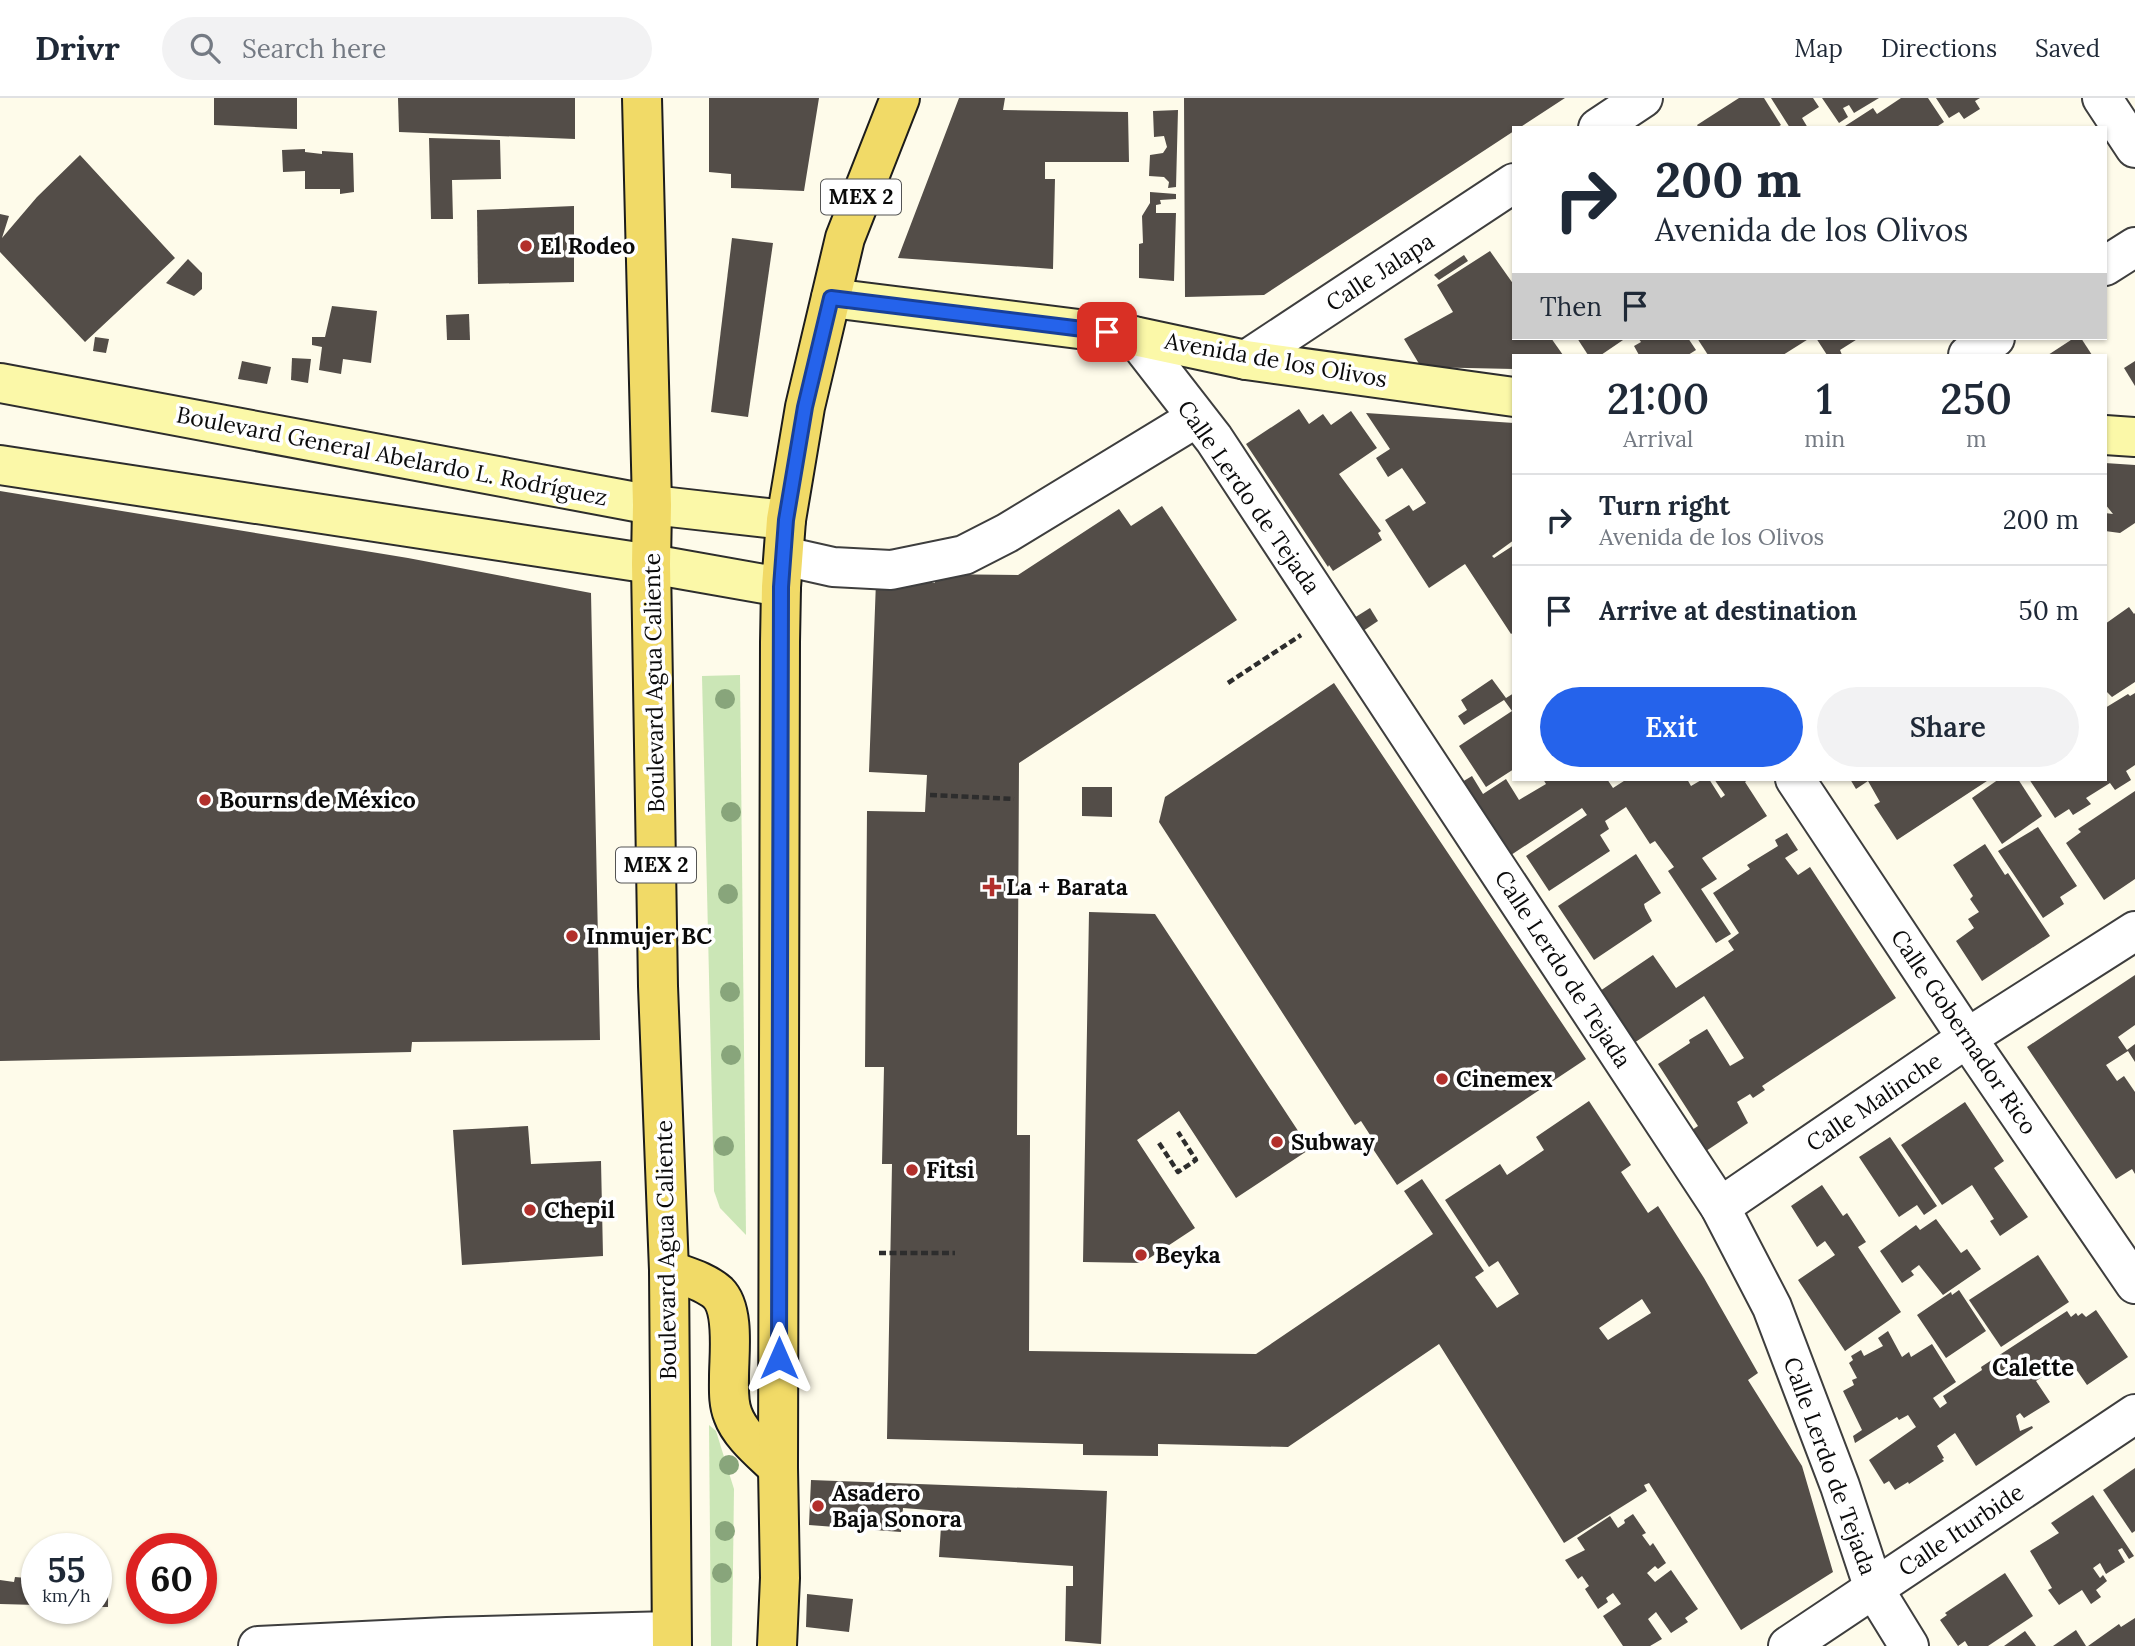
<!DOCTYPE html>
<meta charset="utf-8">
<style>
body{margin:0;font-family:Lora,serif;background:#f2f2f3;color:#1f2937;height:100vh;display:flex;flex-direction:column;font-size:26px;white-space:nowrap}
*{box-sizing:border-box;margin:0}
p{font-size:23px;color:#747a83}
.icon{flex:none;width:38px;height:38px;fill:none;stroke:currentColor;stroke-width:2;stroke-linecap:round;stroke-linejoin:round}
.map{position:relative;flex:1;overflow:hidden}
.drawer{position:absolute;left:1512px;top:256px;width:595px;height:427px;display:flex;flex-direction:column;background:#fff;border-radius:0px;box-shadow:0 2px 5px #0004}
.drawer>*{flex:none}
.top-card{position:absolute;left:1512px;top:28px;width:595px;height:214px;border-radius:0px;box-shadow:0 2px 5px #0004;background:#fff;color:#1f2937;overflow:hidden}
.speed{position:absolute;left:21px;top:1435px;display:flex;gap:14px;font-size:35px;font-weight:700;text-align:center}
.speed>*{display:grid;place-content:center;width:91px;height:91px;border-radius:50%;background:#fff;box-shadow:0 2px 5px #0004;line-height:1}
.speed small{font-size:18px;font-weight:400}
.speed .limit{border:10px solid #d22;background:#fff;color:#111}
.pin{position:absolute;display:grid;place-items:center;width:60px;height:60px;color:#fff;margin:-30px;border-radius:14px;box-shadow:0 4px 10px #0006}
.me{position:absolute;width:77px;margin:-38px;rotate:0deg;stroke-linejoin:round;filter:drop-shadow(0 0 5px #0008)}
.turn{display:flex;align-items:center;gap:24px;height:147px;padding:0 28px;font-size:32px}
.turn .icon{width:91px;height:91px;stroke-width:2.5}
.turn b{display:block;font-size:49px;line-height:60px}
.then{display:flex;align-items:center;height:66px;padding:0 28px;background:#0003;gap:14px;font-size:26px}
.eta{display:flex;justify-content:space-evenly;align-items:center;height:119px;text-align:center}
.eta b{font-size:42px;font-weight:600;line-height:49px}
.button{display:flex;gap:14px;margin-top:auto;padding:14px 28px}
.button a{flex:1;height:80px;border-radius:42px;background:#2563eb;color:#fff;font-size:28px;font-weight:600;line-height:80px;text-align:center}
.button a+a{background:#f2f2f3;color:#1f2937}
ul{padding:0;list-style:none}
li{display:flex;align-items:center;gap:21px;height:91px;padding:0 28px;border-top:2px solid #e0e1e3}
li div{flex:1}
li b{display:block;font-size:26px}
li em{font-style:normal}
header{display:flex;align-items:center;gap:42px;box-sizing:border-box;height:98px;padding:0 35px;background:#fff;border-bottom:2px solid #e0e1e3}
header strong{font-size:33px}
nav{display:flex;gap:38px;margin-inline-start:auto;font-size:24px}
.search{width:490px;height:63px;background:#f2f2f3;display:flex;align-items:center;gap:18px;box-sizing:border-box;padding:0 24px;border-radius:38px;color:#747a83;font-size:26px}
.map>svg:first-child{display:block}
</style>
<header>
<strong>Drivr</strong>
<div class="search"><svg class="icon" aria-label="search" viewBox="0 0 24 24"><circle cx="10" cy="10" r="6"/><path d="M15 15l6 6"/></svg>Search here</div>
<nav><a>Map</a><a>Directions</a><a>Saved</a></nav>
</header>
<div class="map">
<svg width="2135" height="1548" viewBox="0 0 2135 1548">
<rect width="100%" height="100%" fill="#fefbea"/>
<!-- green -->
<g fill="#cbe6b6">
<polygon points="740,577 746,1137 720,1110 714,1093 702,578"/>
<polygon points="709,1327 716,1333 734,1391 732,1548 711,1548"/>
</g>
<!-- building -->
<g fill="#534d48" fill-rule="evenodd">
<polygon points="214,0 297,0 297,31 214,27"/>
<polygon points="398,0 575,0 575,41 399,34"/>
<polygon points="709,0 819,0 804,93 731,90 731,76 709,74"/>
<polygon points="959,0 1005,0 1003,12 1128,14 1129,64 1045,64 1045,81 1055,81 1053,171 898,160"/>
<polygon points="1184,0 1565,0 1519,30 1514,30 1514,33 1264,197 1185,199"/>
<polygon points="1739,0 1764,0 1781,27 1776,30 1699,30 1697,27"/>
<polygon points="1771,0 1813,0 1819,9 1802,20 1808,30 1790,30"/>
<polygon points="1822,0 1879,0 1854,15 1849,7 1843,10 1848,19 1839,25"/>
<polygon points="1901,0 1928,0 1944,24 1935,30 1842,30 1873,10 1877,16"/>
<polygon points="1936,0 1980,0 1975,3 1980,11 1964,21 1959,14 1949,20"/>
<polygon points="1178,12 1176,89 1168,90 1169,84 1164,79 1149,78 1150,57 1163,55 1167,49 1164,38 1154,39 1153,13"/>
<polygon points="429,40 500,42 501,81 452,82 453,121 431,121"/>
<polygon points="305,51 305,54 322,56 322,53 353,55 354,94 340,96 340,91 305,91 305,73 283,74 282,52"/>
<polygon points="80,57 175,160 85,244 0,154 0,116 9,118 2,140 37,99"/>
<polygon points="1150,94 1176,96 1176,101 1160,102 1161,106 1156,107 1156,115 1176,115 1174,183 1139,180 1139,146 1143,145 1142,118 1150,105"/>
<polygon points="574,108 574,184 478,186 477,112"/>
<polygon points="732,140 773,145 748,319 711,314"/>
<polygon points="1490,153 1514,187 1514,240 1551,240 1563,257 1514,257 1514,271 1421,269 1404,241 1453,214 1437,187"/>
<polygon points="1464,157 1468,163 1439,182 1434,177"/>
<polygon points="188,161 202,175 202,191 194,198 166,185"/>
<polygon points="332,208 377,213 371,265 343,261 341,276 319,272 322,249 312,247 312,239 325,239"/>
<polygon points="469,216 470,242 447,242 446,217"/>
<polygon points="95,239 109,241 106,255 93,253"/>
<polygon points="1577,240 1626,240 1601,257 1588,257"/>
<polygon points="1638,240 1688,240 1696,252 1688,257 1639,257 1634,248 1641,244"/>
<polygon points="1697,240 1810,240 1783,257 1708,257"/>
<polygon points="1816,240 1859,240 1840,252 1842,257 1827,257"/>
<polygon points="2074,240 2081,240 2092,257 2048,257"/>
<polygon points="292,260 311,261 308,285 291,282"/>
<polygon points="242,263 271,269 267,286 238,281"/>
<polygon points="2135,263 2135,288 2124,270"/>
<polygon points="1299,311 1309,326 1323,316 1331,327 1351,313 1377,350 1339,376 1381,433 1378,435 1382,442 1333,473 1329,467 1328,469 1246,346"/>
<polygon points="1366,315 1514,325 1514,442 1492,458 1494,460 1514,447 1514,534 1511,536 1465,466 1429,490 1385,422 1409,407 1413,413 1426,405 1402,370 1388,379 1376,360 1390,351"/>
<polygon points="2105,365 2135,367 2135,425 2120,435 2105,433 2105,415 2113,416 2105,406"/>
<polygon points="0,393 408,460 591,495 600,942 412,944 411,954 0,963"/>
<path d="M1162,408L1237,522L1019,665L1017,1037H1030L1029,1253L1256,1256L1433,1136L1404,1093L1422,1081L1484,1173L1475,1179L1497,1210L1519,1196L1498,1163L1489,1169L1445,1102L1500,1066L1507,1077L1544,1052L1536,1039L1589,1003L1631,1067L1621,1074L1648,1115L1658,1108L1704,1180L1758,1275L1748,1282L1802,1368L1833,1474L1741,1532L1649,1385L1644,1387L1647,1393L1564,1445L1439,1246L1288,1349L1158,1346V1358L1083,1357V1346L887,1341L892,1066H882L884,969H865L867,713L925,714L927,677L869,674L876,483L935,485V476L1018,477L1119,411L1131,428ZM1642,1201L1651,1215L1608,1242L1599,1230Z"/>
<polygon points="2129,509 2134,516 2135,515 2135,584 2112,599 2105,592 2105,526"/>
<polygon points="1370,510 1378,523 1363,533 1354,520"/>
<polygon points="1492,581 1506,600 1514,595 1514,671 1486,689 1459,648 1512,613 1504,602 1464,627 1458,618 1467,612 1461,602"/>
<polygon points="1334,585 1586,961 1397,1087 1369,1045 1372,1040 1361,1023 1355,1027 1159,724 1165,699"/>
<polygon points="2135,595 2135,667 2126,673 2131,682 2115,692 2110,685 2086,700 2091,706 2073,717 2069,711 2055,720 2029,681 2105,681 2105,610 2128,596 2130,598"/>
<polygon points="1472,678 1483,696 1506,681 1519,702 1546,686 1543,681 1607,681 1613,690 1627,681 1687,681 1691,688 1703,681 1709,681 1721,700 1725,697 1714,681 1749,681 1745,684 1767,718 1702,760 1717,781 1701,791 1731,836 1716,845 1668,773 1674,769 1655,743 1650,746 1626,709 1605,723 1609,731 1600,737 1610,753 1549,793 1526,758 1587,717 1582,710 1511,757 1462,684"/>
<polygon points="1850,681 1990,681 1897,742 1874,707 1880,704 1868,683 1856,691"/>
<polygon points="1999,681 2018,681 2042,718 2002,746 1972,700"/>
<polygon points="1082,689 1112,689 1112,719 1082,718"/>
<polygon points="2135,693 2135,781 2104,802 2066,745 2081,734 2078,731"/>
<polygon points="2038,729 2077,788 2060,799 2064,806 2043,820 1998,753"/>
<polygon points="1787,735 1798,752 1785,760 1798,777 1810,769 1896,900 1762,988 1765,992 1753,1000 1750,996 1737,1004 1748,1025 1706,1053 1692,1032 1698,1028 1658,966 1690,945 1689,942 1707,931 1730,968 1744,960 1704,898 1634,945 1600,893 1653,857 1676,890 1734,852 1728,843 1739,835 1713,795 1750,771 1747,767 1778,748 1775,742"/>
<polygon points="1985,746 2005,777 2008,775 2050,838 1982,883 1956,843 1974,830 1968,821 1979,814 1970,801 1973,798 1953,767"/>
<polygon points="1636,756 1661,795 1644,806 1645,810 1652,823 1594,862 1558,808"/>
<polygon points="1089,814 1155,816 1310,1051 1236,1100 1179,1013 1137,1042 1195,1130 1142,1165 1083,1164"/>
<polygon points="2135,877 2135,927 2118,939 2127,952 2135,946 2135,964 2128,953 2106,967 2117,983 2124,978 2135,994 2135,1076 2132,1071 2116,1081 2027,949"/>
<polygon points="1965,1004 2004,1063 1994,1070 2028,1119 2000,1138 1990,1123 1994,1121 1972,1087 1942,1107 1901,1047"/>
<polygon points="528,1028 531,1066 601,1063 603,1158 462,1167 453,1032"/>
<polygon points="1890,1039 1937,1108 1924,1117 1917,1107 1899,1119 1859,1059"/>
<polygon points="1822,1087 1843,1118 1847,1115 1866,1144 1858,1149 1901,1214 1845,1253 1798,1182 1835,1157 1825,1143 1817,1149 1791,1108"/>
<polygon points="1936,1121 1961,1155 1967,1151 1981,1171 1943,1197 1919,1167 1911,1173 1914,1177 1902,1185 1880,1153 1916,1127 1920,1132"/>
<polygon points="2038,1157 2069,1204 2001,1249 1969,1202"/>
<polygon points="1959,1192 1986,1233 1946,1260 1917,1217 1951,1194 1952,1197"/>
<polygon points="2096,1212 2128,1259 2087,1287 2069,1261 2036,1283 2050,1304 2024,1320 2020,1315 2016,1318 2020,1333 2032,1328 2033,1330 1976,1368 1955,1335 1937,1348 1944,1360 1942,1361 1944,1363 1909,1386 1908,1384 1895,1392 1889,1383 1884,1386 1869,1362 1916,1329 1908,1317 1899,1322 1897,1319 1855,1345 1853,1338 1862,1332 1843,1293 1854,1287 1852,1282 1857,1280 1849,1265 1853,1262 1851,1258 1861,1252 1864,1258 1883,1248 1878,1240 1888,1233 1902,1259 1909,1254 1911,1259 1932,1246 1956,1284 1933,1300 1940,1310 1947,1305 1943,1298 1982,1272 1981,1269 2067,1213 2071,1219 2076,1215 2078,1218 2082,1215 2086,1219"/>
<polygon points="2135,1370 2135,1433 2132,1435 2103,1392"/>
<polygon points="811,1382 1107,1393 1101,1546 1065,1543 1066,1488 1073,1488 1073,1468 939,1459 942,1413 903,1410 901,1434 809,1427"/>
<polygon points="2093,1397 2134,1458 2129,1461 2122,1450 2118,1452 2125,1464 2106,1476 2100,1465 2093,1470 2100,1480 2103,1477 2107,1483 2096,1492 2101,1499 2091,1506 2082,1492 2059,1507 2048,1492 2052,1490 2030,1453 2059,1435 2051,1425"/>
<polygon points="1633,1416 1646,1435 1642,1437 1650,1448 1653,1445 1666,1465 1658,1471 1655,1468 1647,1475 1655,1484 1671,1472 1698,1511 1685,1520 1688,1524 1671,1535 1656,1514 1648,1521 1662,1541 1650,1548 1623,1548 1603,1518 1621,1506 1613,1495 1606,1500 1608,1504 1598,1511 1585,1491 1589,1488 1582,1478 1578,1481 1565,1462 1585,1452 1577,1440 1610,1418 1618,1430 1625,1425 1624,1422"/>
<polygon points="2005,1475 2033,1518 1988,1548 1968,1548 1965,1543 1958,1548 1940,1522 1947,1517 1945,1515"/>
<polygon points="15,1479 37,1481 37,1507 0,1506 0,1482 14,1484"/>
<polygon points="96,1486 102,1486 102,1498 108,1498 108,1509 96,1509"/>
<polygon points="807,1496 853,1501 849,1534 806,1529"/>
<polygon points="2135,1520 2135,1548 2088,1548 2119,1526 2121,1529"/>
<polygon points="2076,1532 2086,1548 2053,1548"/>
<polygon points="2025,1533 2036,1548 2004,1548"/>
</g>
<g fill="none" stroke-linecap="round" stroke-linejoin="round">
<!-- street casing -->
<g stroke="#3e3e3e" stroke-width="42">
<g id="street">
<polyline points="2102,0 2135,50"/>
<polyline points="1598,30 1643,0"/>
<polyline points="2105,168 2135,149"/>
<polyline points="1134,238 1214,341 1720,1109 1772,1209 1840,1388 1874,1491 1909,1548"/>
<polyline points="1968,257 1995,240"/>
<polyline points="1246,262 1514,85"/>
<polyline points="784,458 833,469 891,472 964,457 1007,435 1196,320"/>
<polyline points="1795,681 1967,940 2135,1186"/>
<polyline points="1720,1109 1967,940 2135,833"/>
<polyline points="258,1548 447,1539 671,1533"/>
<polyline points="1788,1548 2135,1316"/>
</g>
</g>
<!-- secondary casing -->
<g stroke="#2d2d2d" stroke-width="42">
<g id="secondary">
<polyline points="831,200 1134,238 1246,262 1514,299"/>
<polyline points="0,285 652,407 786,422"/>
<polyline points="2105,337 2135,339"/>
<polyline points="0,367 651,466 781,489"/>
</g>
</g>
<!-- primary casing -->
<g stroke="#1c1c1c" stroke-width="42">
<g id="primary">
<polyline points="642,0 652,407 651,466 658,888 669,1172 672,1548"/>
<path d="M669,1172C684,1178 705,1183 718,1195C735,1212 729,1256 729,1279C729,1291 728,1305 733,1317C740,1337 763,1355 778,1370"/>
<polyline points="777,1548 780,1480 778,1370 780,544 781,489 786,422 805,309 845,140 900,0"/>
</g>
</g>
<!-- path -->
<g stroke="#2d2d2d" stroke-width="4.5" stroke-dasharray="7 3.5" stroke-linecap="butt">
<polyline points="1228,585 1301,537"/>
<polyline points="930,697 1014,701"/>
<polyline points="1159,1045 1178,1074 1196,1062 1178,1034"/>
<polyline points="879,1155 955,1155"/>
</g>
<!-- street -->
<use href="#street" stroke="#fff" stroke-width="38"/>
<!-- secondary -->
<use href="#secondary" stroke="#fbf8a8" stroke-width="38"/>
<!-- primary -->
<use href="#primary" stroke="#f1da67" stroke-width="38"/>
</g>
<!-- trees -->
<g fill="#88a57b">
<circle cx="725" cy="601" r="10"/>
<circle cx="731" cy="714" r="10"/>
<circle cx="728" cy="796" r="10"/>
<circle cx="730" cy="894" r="10"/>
<circle cx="731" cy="957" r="10"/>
<circle cx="724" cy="1048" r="10"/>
<circle cx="729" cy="1367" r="10"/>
<circle cx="725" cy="1433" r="10"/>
<circle cx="722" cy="1475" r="10"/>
</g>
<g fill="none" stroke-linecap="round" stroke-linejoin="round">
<!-- route casing -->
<g stroke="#184099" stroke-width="18">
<polyline id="route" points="779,1260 781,489 786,422 805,309 831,200 1107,234"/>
</g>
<!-- route -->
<use href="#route" stroke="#2563eb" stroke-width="12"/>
</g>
<!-- markers -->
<g fill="#b22f2b" stroke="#fff" stroke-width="2.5">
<circle cx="526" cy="148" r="7"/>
<circle cx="205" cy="702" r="7"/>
<path d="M988.5 778.5h7v7h7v7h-7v7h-7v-7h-7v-7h7z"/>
<circle cx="572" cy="838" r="7"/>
<circle cx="1442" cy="981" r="7"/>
<circle cx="1277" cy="1044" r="7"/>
<circle cx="912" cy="1072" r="7"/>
<circle cx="530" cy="1112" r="7"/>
<circle cx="1141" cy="1157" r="7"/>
<circle cx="818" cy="1408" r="7"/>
</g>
<g text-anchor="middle" stroke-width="7" stroke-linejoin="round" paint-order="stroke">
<!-- shield labels -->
<g fill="#fff" stroke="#545454" stroke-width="2">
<rect x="821" y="81.5" width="80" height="35" rx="5"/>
<rect x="616" y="749.5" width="80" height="35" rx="5"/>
</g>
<g font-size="21" font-weight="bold" fill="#0b0b0b">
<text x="861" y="106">MEX 2</text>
<text x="656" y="774">MEX 2</text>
</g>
<!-- poi labels -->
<g font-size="23" font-weight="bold" fill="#0b0b0b" stroke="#fff" text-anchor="start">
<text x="540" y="156">El Rodeo</text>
<text x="219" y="710">Bourns de México</text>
<text x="1006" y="797">La + Barata</text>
<text x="586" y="846">Inmujer BC</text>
<text x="1456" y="989">Cinemex</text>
<text x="1291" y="1052">Subway</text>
<text x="926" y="1080">Fitsi</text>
<text x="544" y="1120">Chepil</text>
<text x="1155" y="1165">Beyka</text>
<text x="832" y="1403">Asadero<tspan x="832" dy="26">Baja Sonora</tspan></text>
</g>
<!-- street labels -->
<g font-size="23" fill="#0b0b0b" stroke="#fff">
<text transform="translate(1380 174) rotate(-33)" y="8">Calle Jalapa</text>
<text transform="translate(1276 262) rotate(10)" y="8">Avenida de los Olivos</text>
<text transform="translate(392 358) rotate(11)" y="8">Boulevard General Abelardo L. Rodríguez</text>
<text transform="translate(1249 399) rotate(55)" y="8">Calle Lerdo de Tejada</text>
<text transform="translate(654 585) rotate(-91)" y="8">Boulevard Agua Caliente</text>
<text transform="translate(1563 871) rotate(57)" y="8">Calle Lerdo de Tejada</text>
<text transform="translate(1964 934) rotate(56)" y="8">Calle Gobernador Rico</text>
<text transform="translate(1874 1004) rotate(-34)" y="8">Calle Malinche</text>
<text transform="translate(666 1152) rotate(-91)" y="8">Boulevard Agua Caliente</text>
<text transform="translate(1830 1368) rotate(70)" y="8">Calle Lerdo de Tejada</text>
<text transform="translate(1961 1432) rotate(-34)" y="8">Calle Iturbide</text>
</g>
<!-- neighbourhood labels -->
<g font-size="24" font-weight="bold" fill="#0b0b0b" stroke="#fff">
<text x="2033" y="1278">Calette</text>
</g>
</g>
</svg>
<div class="speed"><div>55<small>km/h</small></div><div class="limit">60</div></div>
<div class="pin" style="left:1107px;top:234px;background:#d93025"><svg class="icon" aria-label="arrive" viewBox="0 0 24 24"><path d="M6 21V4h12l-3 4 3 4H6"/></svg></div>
<svg class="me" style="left:779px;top:1260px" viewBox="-20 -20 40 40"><path d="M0-17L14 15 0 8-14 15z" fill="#2563eb" stroke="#fff" stroke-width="4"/></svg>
<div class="top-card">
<div class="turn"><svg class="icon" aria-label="right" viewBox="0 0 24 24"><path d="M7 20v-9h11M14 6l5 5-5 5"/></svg><div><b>200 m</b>Avenida de los Olivos</div></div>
<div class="then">Then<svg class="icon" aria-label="arrive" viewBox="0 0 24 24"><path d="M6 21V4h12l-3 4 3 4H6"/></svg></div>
</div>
<section class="drawer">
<div class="eta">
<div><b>21:00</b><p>Arrival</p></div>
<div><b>1</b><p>min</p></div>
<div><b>250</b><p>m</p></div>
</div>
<ul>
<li><svg class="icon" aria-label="right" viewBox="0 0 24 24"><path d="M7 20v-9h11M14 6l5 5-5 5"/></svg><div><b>Turn right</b><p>Avenida de los Olivos</p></div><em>200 m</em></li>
<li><svg class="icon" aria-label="arrive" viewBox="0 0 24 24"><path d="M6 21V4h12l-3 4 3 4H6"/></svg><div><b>Arrive at destination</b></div><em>50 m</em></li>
</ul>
<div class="button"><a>Exit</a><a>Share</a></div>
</section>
</div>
